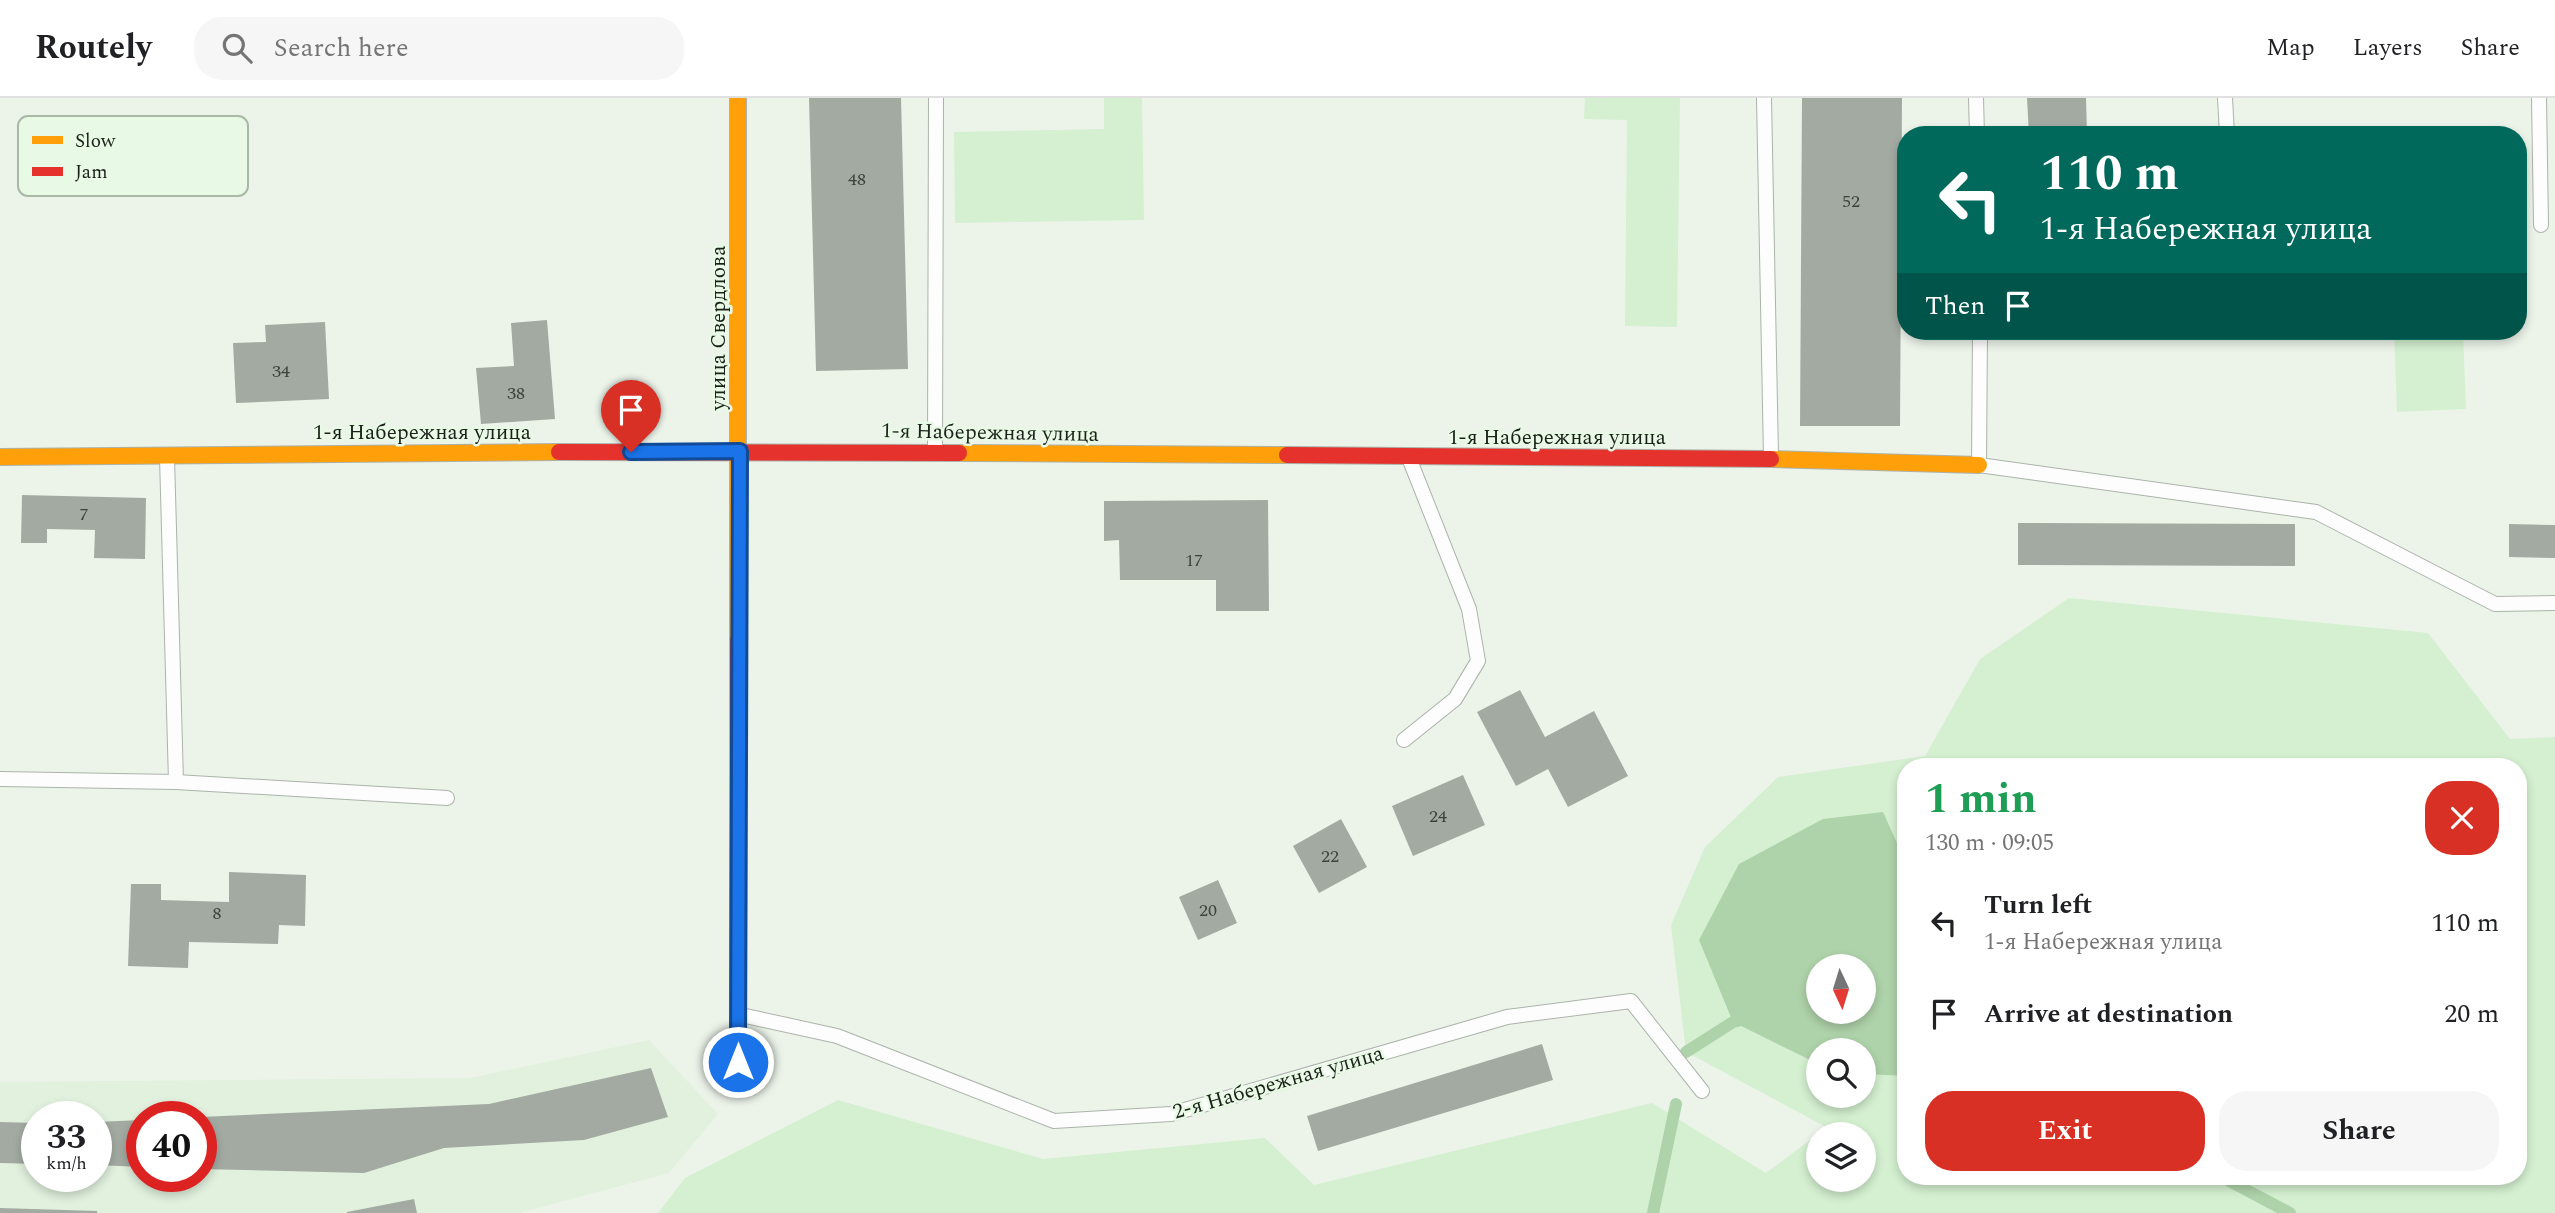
<!DOCTYPE html>
<meta charset="utf-8">
<style>
body{margin:0;font-family:Spectral,serif;background:#f6f6f6;color:#202124;height:100vh;display:flex;flex-direction:column;font-size:26px;white-space:nowrap}
*{box-sizing:border-box;margin:0}
p{font-size:23px;color:#757577}
.icon{flex:none;width:38px;height:38px;fill:none;stroke:currentColor;stroke-width:2;stroke-linecap:round;stroke-linejoin:round}
.map{position:relative;flex:1;overflow:hidden}
.panel{position:absolute;left:1897px;top:660px;width:630px;height:427px;display:flex;flex-direction:column;background:#fff;border-radius:28px;box-shadow:0 4px 10px #0003}
.panel>*{flex:none}
.top-card{position:absolute;left:1897px;top:28px;width:630px;height:214px;border-radius:28px;box-shadow:0 4px 10px #0003;background:#00695c;color:#fff;overflow:hidden}
.needle{width:46px;rotate:176deg}
.fabs{position:absolute;left:1806px;top:856px;display:grid;gap:14px}
.fabs a{display:grid;place-items:center;width:70px;height:70px;border-radius:50%;background:#fff;box-shadow:0 4px 10px #0003;font-size:35px}
.speed{position:absolute;left:21px;top:1003px;display:flex;gap:14px;font-size:35px;font-weight:700;text-align:center}
.speed>*{display:grid;place-content:center;width:91px;height:91px;border-radius:50%;background:#fff;box-shadow:0 4px 10px #0003;line-height:1}
.speed small{font-size:18px;font-weight:400}
.speed .limit{border:10px solid #d22;background:#fff;color:#111}
.pin{position:absolute;display:grid;place-items:center;width:60px;height:60px;color:#fff;margin:-72px -30px;border-radius:50% 50% 50% 0;rotate:-45deg;box-shadow:0 0 7px #0007}
.pin .icon{rotate:45deg}
.me{position:absolute;width:77px;margin:-38px;rotate:0deg;stroke-linejoin:round;filter:drop-shadow(0 0 5px #0008)}
.turn{display:flex;align-items:center;gap:24px;height:147px;padding:0 28px;font-size:32px}
.turn .icon{width:91px;height:91px;stroke-width:2.5}
.turn b{display:block;font-size:49px;line-height:60px}
.then{display:flex;align-items:center;height:66px;padding:0 28px;background:#0003;gap:14px;font-size:26px}
.round{display:grid;place-items:center;flex:none;width:74px;height:74px;border-radius:28px;background:#f6f6f6}
.head{display:flex;align-items:center;justify-content:space-between;height:119px;padding:0 28px}
h1{font-size:42px;font-weight:700;line-height:52px;color:#1e9e55}
.primary-button{display:flex;gap:14px;margin-top:auto;padding:14px 28px}
.primary-button a{flex:1;height:80px;border-radius:28px;background:#d93025;color:#fff;font-size:28px;font-weight:700;line-height:80px;text-align:center}
.primary-button a+a{background:#f6f6f6;color:#202124}
ul{padding:0;list-style:none}
li{display:flex;align-items:center;gap:21px;height:91px;padding:0 28px}
li div{flex:1}
li b{display:block;font-size:26px}
li em{font-style:normal}
header{display:flex;align-items:center;gap:42px;box-sizing:border-box;height:98px;padding:0 35px;background:#fff;border-bottom:2px solid #e0e0e0}
header strong{font-size:33px}
nav{display:flex;gap:38px;margin-inline-start:auto;font-size:24px}
.search{width:490px;height:63px;background:#f6f6f6;display:flex;align-items:center;gap:18px;box-sizing:border-box;padding:0 24px;border-radius:28px;color:#757577;font-size:26px}
.map>svg:first-child{display:block}
</style>
<header>
<strong>Routely</strong>
<div class="search"><svg class="icon" aria-label="search" viewBox="0 0 24 24"><circle cx="10" cy="10" r="6"/><path d="M15 15l6 6"/></svg>Search here</div>
<nav><a>Map</a><a>Layers</a><a>Share</a></nav>
</header>
<div class="map">
<svg width="2555" height="1115" viewBox="0 0 2555 1115">
<rect width="100%" height="100%" fill="#ecf4ea"/>
<!-- built -->
<path fill="#e1f1de" fill-rule="evenodd" d="M649,942L718,1016L669,1075L519,1115H0V984L470,980ZM37,1018H96V1078H37ZM142,1018H201V1078H142Z"/>
<!-- green -->
<g fill="#d4f0d0" fill-rule="evenodd">
<polygon points="1104,0 1142,0 1144,122 955,125 954,34 1104,31"/>
<polygon points="1585,0 1680,0 1677,229 1625,228 1627,22 1584,21"/>
<polygon points="2394,233 2463,233 2466,311 2397,314"/>
<path d="M2069,500L2428,535L2510,641L2555,639V1115H658L685,1080L838,1002L1043,1061L1265,1040L1314,1087L1652,1005L1766,1075L1818,1036V1082H1864V1036H1818L1826,1029L1686,954L1671,827L1705,749L1778,679L1925,658L1980,561ZM1906,668H2518V1078H1906V978L1864,976V998H1818V966L1733,924L1895,742L1906,764Z"/>
</g>
<!-- water -->
<path fill="#aed2a9" fill-rule="evenodd" d="M1883,714L1906,765V978L1864,976V952H1818V966L1733,924L1699,842L1739,766L1823,721ZM1818,868H1864V914H1818Z"/>
<g fill="none" stroke-linecap="round" stroke-linejoin="round">
<!-- stream -->
<g stroke="#aed2a9" stroke-width="12">
<polyline points="1686,954 1733,924 1749,920"/>
<polyline points="2220,1078 2290,1115"/>
<polyline points="1653,1115 1676,1006"/>
</g>
</g>
<!-- building -->
<g fill="#a3aaa2">
<polygon points="809,0 901,0 908,271 816,273"/>
<polygon points="1802,0 1902,0 1900,328 1800,328"/>
<polygon points="2027,0 2086,0 2087,36 2029,37"/>
<polygon points="547,222 555,321 481,326 476,270 514,268 511,225"/>
<polygon points="325,224 329,301 236,305 233,245 266,244 265,227"/>
<polygon points="22,397 146,400 145,461 94,460 95,432 47,431 47,445 21,445"/>
<polygon points="1268,402 1269,513 1216,513 1216,482 1120,482 1119,442 1104,443 1104,403"/>
<polygon points="2018,425 2295,426 2295,468 2018,467"/>
<polygon points="2509,426 2555,427 2555,460 2509,459"/>
<polygon points="1520,592 1545,639 1594,613 1628,678 1568,709 1548,671 1516,688 1477,614"/>
<polygon points="1463,677 1485,727 1413,758 1392,708"/>
<polygon points="1341,721 1367,769 1319,795 1293,748"/>
<polygon points="229,774 306,777 305,828 279,827 278,846 189,844 188,870 128,868 131,786 161,786 161,802 229,804"/>
<polygon points="1218,782 1237,825 1198,842 1179,799"/>
<polygon points="1542,946 1553,982 1318,1053 1307,1018"/>
<polygon points="651,970 668,1019 584,1042 444,1050 364,1075 201,1071 201,1019 489,1006"/>
<polygon points="142,1022 142,1069 96,1067 96,1024"/>
<polygon points="0,1024 37,1025 37,1066 0,1065"/>
<polygon points="414,1101 417,1115 347,1115 347,1114"/>
<polygon points="0,1110 97,1113 97,1115 0,1115"/>
</g>
<g fill="none" stroke-linecap="round" stroke-linejoin="round">
<!-- lane casing -->
<g stroke="#acb3ab" stroke-width="16">
<g id="lane">
<polyline points="1764,0 1771,359"/>
<polyline points="1976,0 1977,37"/>
<polyline points="2225,0 2227,37"/>
<polyline points="2539,0 2541,127"/>
<polyline points="1980,233 1979,367 2316,414 2495,506 2555,505"/>
<polyline points="935,352 936,0"/>
<polyline points="167,359 176,684"/>
<polyline points="1404,642 1455,601 1478,563 1469,511 1409,360"/>
<polyline points="0,681 176,684 447,700"/>
<polyline points="741,917 837,938 1054,1023 1171,1016 1507,919 1631,903 1702,993"/>
</g>
</g>
<!-- slow casing -->
<g stroke="#acb3ab" stroke-width="18">
<g id="slow">
<polyline points="738,0 738,543"/>
<polyline points="959,355 1287,357"/>
<polyline points="0,359 559,354"/>
<polyline points="1771,361 1979,367"/>
</g>
</g>
<!-- jam casing -->
<g stroke="#acb3ab" stroke-width="18">
<g id="jam">
<polyline points="559,354 959,355"/>
<polyline points="1287,357 1771,361"/>
<polyline points="738,543 738,964"/>
</g>
</g>
<!-- lane -->
<use href="#lane" stroke="#fcfdfc" stroke-width="14"/>
<!-- slow -->
<use href="#slow" stroke="#ff9f0a" stroke-width="16"/>
<!-- jam -->
<use href="#jam" stroke="#e5322d" stroke-width="16"/>
</g>
<g fill="none" stroke-linecap="round" stroke-linejoin="round">
<!-- route casing -->
<g stroke="#114b97" stroke-width="18">
<polyline id="route" points="631,354 740,353 738,964"/>
</g>
<!-- route -->
<use href="#route" stroke="#1a73e8" stroke-width="12"/>
</g>
<g text-anchor="middle" stroke-width="5" stroke-linejoin="round" paint-order="stroke">
<!-- number labels -->
<g font-size="18" fill="#3d433c">
<text x="857" y="87">48</text>
<text x="1851" y="109">52</text>
<text x="281" y="279">34</text>
<text x="516" y="301">38</text>
<text x="84" y="422">7</text>
<text x="1194" y="468">17</text>
<text x="1438" y="724">24</text>
<text x="1330" y="764">22</text>
<text x="1208" y="818">20</text>
<text x="217" y="821">8</text>
</g>
<!-- street labels -->
<g font-size="21" fill="#1b211a" stroke="#e8f9e5">
<text transform="translate(718 230) rotate(-90)" y="7">улица Свердлова</text>
<text x="422" y="341">1-я Набережная улица</text>
<text transform="translate(990 334) rotate(1)" y="7">1-я Набережная улица</text>
<text x="1557" y="346">1-я Набережная улица</text>
<text transform="translate(1278 984) rotate(-16)" y="7">2-я Набережная улица</text>
</g>
</g>
<!-- legend -->
<rect x="18" y="18" width="230" height="80" rx="10" fill="#e8f9e5" stroke="#aab8a8" stroke-width="2"/>
<rect x="32" y="38" width="31" height="8" fill="#ff9f0a"/>
<rect x="32" y="69" width="31" height="9" fill="#e5322d"/>
<g font-size="19" fill="#1b211a">
<text x="75" y="49">Slow</text>
<text x="75" y="80">Jam</text>
</g>
</svg>
<div class="fabs">
<a><svg class="needle" viewBox="-14 -14 28 28"><path d="M0-13l5 13h-10z" fill="#e53935"/><path d="M0 13l5-13h-10z" fill="#757577"/></svg></a>
<a><svg class="icon" aria-label="search" viewBox="0 0 24 24"><circle cx="10" cy="10" r="6"/><path d="M15 15l6 6"/></svg></a>
<a><svg class="icon" aria-label="layers" viewBox="0 0 24 24"><path d="M12 4l9 5-9 5-9-5zM3 14l9 5 9-5"/></svg></a>
</div>
<div class="speed"><div>33<small>km/h</small></div><div class="limit">40</div></div>
<div class="pin" style="left:631px;top:354px;background:#d93025"><svg class="icon" aria-label="arrive" viewBox="0 0 24 24"><path d="M6 21V4h12l-3 4 3 4H6"/></svg></div>
<svg class="me" style="left:738px;top:964px" viewBox="-20 -20 40 40"><circle r="17" fill="#1a73e8" stroke="#fff" stroke-width="3"/><path d="M0-11L8 9 0 5-8 9z" fill="#fff"/></svg>
<div class="top-card">
<div class="turn"><svg class="icon" aria-label="left" viewBox="0 0 24 24"><path d="M17 20v-9H6M10 6l-5 5 5 5"/></svg><div><b>110 m</b>1-я Набережная улица</div></div>
<div class="then">Then<svg class="icon" aria-label="arrive" viewBox="0 0 24 24"><path d="M6 21V4h12l-3 4 3 4H6"/></svg></div>
</div>
<section class="panel">
<div class="head"><div><h1>1 min</h1><p>130 m · 09:05</p></div><a class="round" style="background:#d93025;color:#fff"><svg class="icon" aria-label="close" viewBox="0 0 24 24"><path d="M6 6l12 12M18 6L6 18"/></svg></a></div>
<ul>
<li><svg class="icon" aria-label="left" viewBox="0 0 24 24"><path d="M17 20v-9H6M10 6l-5 5 5 5"/></svg><div><b>Turn left</b><p>1-я Набережная улица</p></div><em>110 m</em></li>
<li><svg class="icon" aria-label="arrive" viewBox="0 0 24 24"><path d="M6 21V4h12l-3 4 3 4H6"/></svg><div><b>Arrive at destination</b></div><em>20 m</em></li>
</ul>
<div class="primary-button"><a>Exit</a><a>Share</a></div>
</section>
</div>
